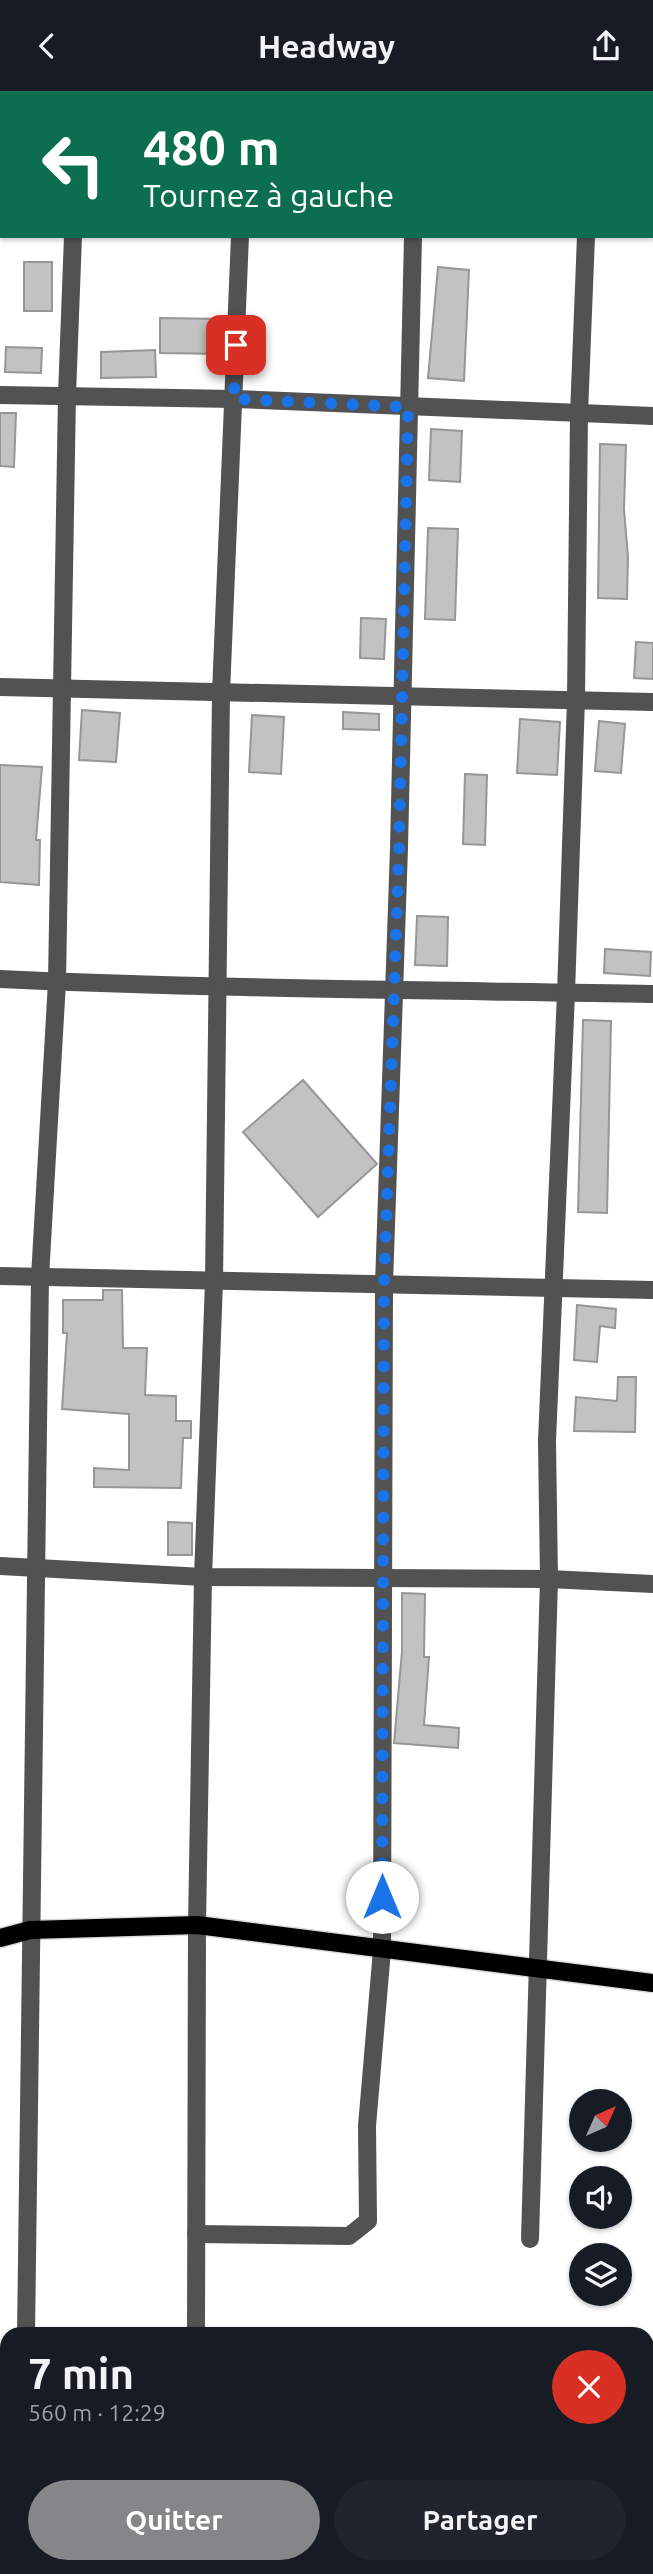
<!DOCTYPE html>
<html lang="fr">
<meta charset="utf-8">
<style>
body{margin:0;font-family:Ubuntu,sans-serif;background:#20242c;color:#f1f3f6;height:100vh;display:flex;flex-direction:column;font-size:26px;white-space:nowrap}
*{box-sizing:border-box;margin:0}
p{font-size:23px;color:#9ea1a6}
.icon{flex:none;width:38px;height:38px;fill:none;stroke:currentColor;stroke-width:2;stroke-linecap:round;stroke-linejoin:round}
.map{position:relative;flex:1;overflow:hidden}
.sheet{position:absolute;left:0px;top:2236px;width:654px;height:247px;display:flex;flex-direction:column;background:#171b24;border-radius:21px 21px 0 0;box-shadow:0 2px 5px #0004}
.sheet>*{flex:none}
.banner{position:absolute;left:0px;top:0px;width:654px;height:147px;box-shadow:0 2px 5px #0004;background:#0b6e4f;color:#fff;overflow:hidden}
.needle{width:46px;rotate:45deg}
.controls{position:absolute;left:569px;top:1998px;display:grid;gap:14px}
.controls a{display:grid;place-items:center;width:63px;height:63px;border-radius:50%;background:#171b24;box-shadow:0 2px 5px #0004;font-size:35px}
.pin{position:absolute;display:grid;place-items:center;width:60px;height:60px;color:#fff;margin:-30px;border-radius:14px;box-shadow:0 4px 10px #0006}
.me{position:absolute;width:77px;margin:-38px;rotate:0deg;stroke-linejoin:round;filter:drop-shadow(0 0 5px #0008)}
.turn{display:flex;align-items:center;gap:24px;height:147px;padding:0 28px;font-size:32px}
.turn .icon{width:91px;height:91px;stroke-width:2.5}
.turn b{display:block;font-size:49px;line-height:60px}
.round{display:grid;place-items:center;flex:none;width:74px;height:74px;border-radius:37px;background:#20242c}
.head{display:flex;align-items:center;justify-content:space-between;height:119px;padding:0 28px}
h1{font-size:42px;font-weight:600;line-height:52px}
.cta{display:flex;gap:14px;margin-top:auto;padding:14px 28px}
.cta a{flex:1;height:80px;border-radius:42px;background:#858687;color:#fff;font-size:28px;font-weight:600;line-height:80px;text-align:center}
.cta a+a{background:#20242c;color:#f1f3f6}
header{display:flex;justify-content:space-between;align-items:center;height:91px;padding:0 28px;background:#171b24;font-size:32px;font-weight:600}
.map>svg:first-child{display:block}
</style>
<header><svg class="icon" aria-label="back" viewBox="0 0 24 24"><path d="M15 5l-7 7 7 7"/></svg>Headway<svg class="icon" aria-label="share" viewBox="0 0 24 24"><path d="M12 15V3M7 8l5-5 5 5M5 13v7h14v-7"/></svg></header>
<div class="map">
<svg width="653" height="2483" viewBox="0 0 653 2483">
<rect width="100%" height="100%" fill="#fff"/>
<g fill="none" stroke-linecap="round" stroke-linejoin="round">
<!-- river -->
<g stroke="#a0a0a0" stroke-width="37">
<polyline points="648,2465 653,2465"/>
<polyline points="478,2483 505,2476"/>
</g>
</g>
<!-- building -->
<g fill="#c2c2c2" stroke="#969696" stroke-width="2">
<rect x="24" y="171" width="28" height="49"/>
<polygon points="438,176 469,179 464,290 428,287"/>
<polygon points="160,227 225,228 224,263 160,262"/>
<polygon points="6,256 42,257 41,282 5,281"/>
<polygon points="155,259 156,286 101,287 101,261"/>
<polygon points="0,322 16,322 14,376 0,375"/>
<polygon points="431,338 462,340 460,391 429,389"/>
<polygon points="600,353 626,354 624,418 628,466 627,508 598,507"/>
<polygon points="428,437 458,438 455,529 425,528"/>
<polygon points="361,527 386,528 384,568 360,567"/>
<polygon points="636,551 653,552 653,588 634,587"/>
<polygon points="82,619 120,622 116,671 79,669"/>
<polygon points="343,621 379,623 379,639 343,638"/>
<polygon points="252,624 284,626 281,683 249,681"/>
<polygon points="520,628 560,631 557,684 517,682"/>
<polygon points="599,630 625,633 621,682 595,680"/>
<polygon points="0,674 42,676 36,749 40,749 39,794 0,791"/>
<polygon points="465,683 487,684 485,754 463,753"/>
<polygon points="417,825 448,826 447,875 415,874"/>
<polygon points="605,858 651,861 650,885 604,882"/>
<polygon points="583,929 611,930 607,1122 578,1121"/>
<polygon points="303,989 377,1073 318,1126 243,1041"/>
<polygon points="103,1199 122,1199 123,1257 147,1257 145,1304 176,1305 176,1330 191,1330 191,1347 183,1347 181,1397 94,1396 94,1377 129,1379 129,1323 62,1318 67,1242 63,1242 63,1209 103,1209"/>
<polygon points="577,1214 616,1218 615,1237 600,1235 597,1271 574,1269"/>
<polygon points="618,1286 636,1286 635,1341 574,1340 576,1306 617,1310"/>
<polygon points="168,1431 192,1432 192,1464 168,1464"/>
<polygon points="402,1502 425,1503 424,1566 429,1566 424,1634 459,1637 458,1657 394,1652 402,1560"/>
</g>
<g fill="none" stroke-linecap="round" stroke-linejoin="round">
<!-- major casing -->
<g stroke="#dbdbdb" stroke-width="21">
<polyline id="major" points="0,1847 30,1839 197,1834 653,1892"/>
</g>
<!-- minor -->
<g stroke="#525252" stroke-width="18">
<polyline points="78,2 78,0"/>
<polyline points="245,2 245,0"/>
<polyline points="417,2 417,0"/>
<polyline points="591,2 591,0"/>
<polyline points="0,304 235,308 653,325"/>
<polyline points="0,596 653,611"/>
<path d="M0,888C217,898 435,899 653,903"/>
<polyline points="0,1185 653,1199"/>
<polyline points="0,1475 203,1486 549,1488 653,1493"/>
<polyline points="196,2143 349,2145 368,2130 367,2035 382,1859 384,1193 399,757 413,145"/>
<polyline points="530,2148 549,1488 547,1350 566,902 576,608 579,323 586,145"/>
<polyline points="26,2244 40,1186 57,891 67,304 73,145"/>
<polyline points="196,2244 197,1834 203,1486 214,1191 221,602 240,145"/>
<polyline points="0,2380 7,2371"/>
</g>
<!-- major -->
<use href="#major" stroke="#000" stroke-width="18"/>
</g>
<g fill="none" stroke-linecap="round" stroke-linejoin="round">
<!-- route -->
<polyline stroke="#1a73e8" stroke-width="12" stroke-dasharray="0 21.6" points="236,254 234,308 408,316 399,757 384,1193 382,1806"/>
</g>
</svg>
<div class="controls">
<a><svg class="needle" viewBox="-14 -14 28 28"><path d="M0-13l5 13h-10z" fill="#e53935"/><path d="M0 13l5-13h-10z" fill="#9ea1a6"/></svg></a>
<a><svg class="icon" aria-label="sound" viewBox="0 0 24 24"><path d="M4 9h4l5-4v14l-5-4H4zM17 9q2 3 0 6"/></svg></a>
<a><svg class="icon" aria-label="layers" viewBox="0 0 24 24"><path d="M12 4l9 5-9 5-9-5zM3 14l9 5 9-5"/></svg></a>
</div>
<div class="pin" style="left:236px;top:254px;background:#d93025"><svg class="icon" aria-label="arrive" viewBox="0 0 24 24"><path d="M6 21V4h12l-3 4 3 4H6"/></svg></div>
<svg class="me" style="left:382px;top:1806px" viewBox="-20 -20 40 40"><circle r="19" fill="#fff"/><path d="M0-13L10 11 0 6-10 11z" fill="#1a73e8"/></svg>
<div class="banner">
<div class="turn"><svg class="icon" aria-label="left" viewBox="0 0 24 24"><path d="M17 20v-9H6M10 6l-5 5 5 5"/></svg><div><b>480 m</b>Tournez à gauche</div></div>
</div>
<section class="sheet">
<div class="head"><div><h1>7 min</h1><p>560 m · 12:29</p></div><a class="round" style="background:#d93025;color:#fff"><svg class="icon" aria-label="close" viewBox="0 0 24 24"><path d="M6 6l12 12M18 6L6 18"/></svg></a></div>
<div class="cta"><a>Quitter</a><a>Partager</a></div>
</section>
</div>
